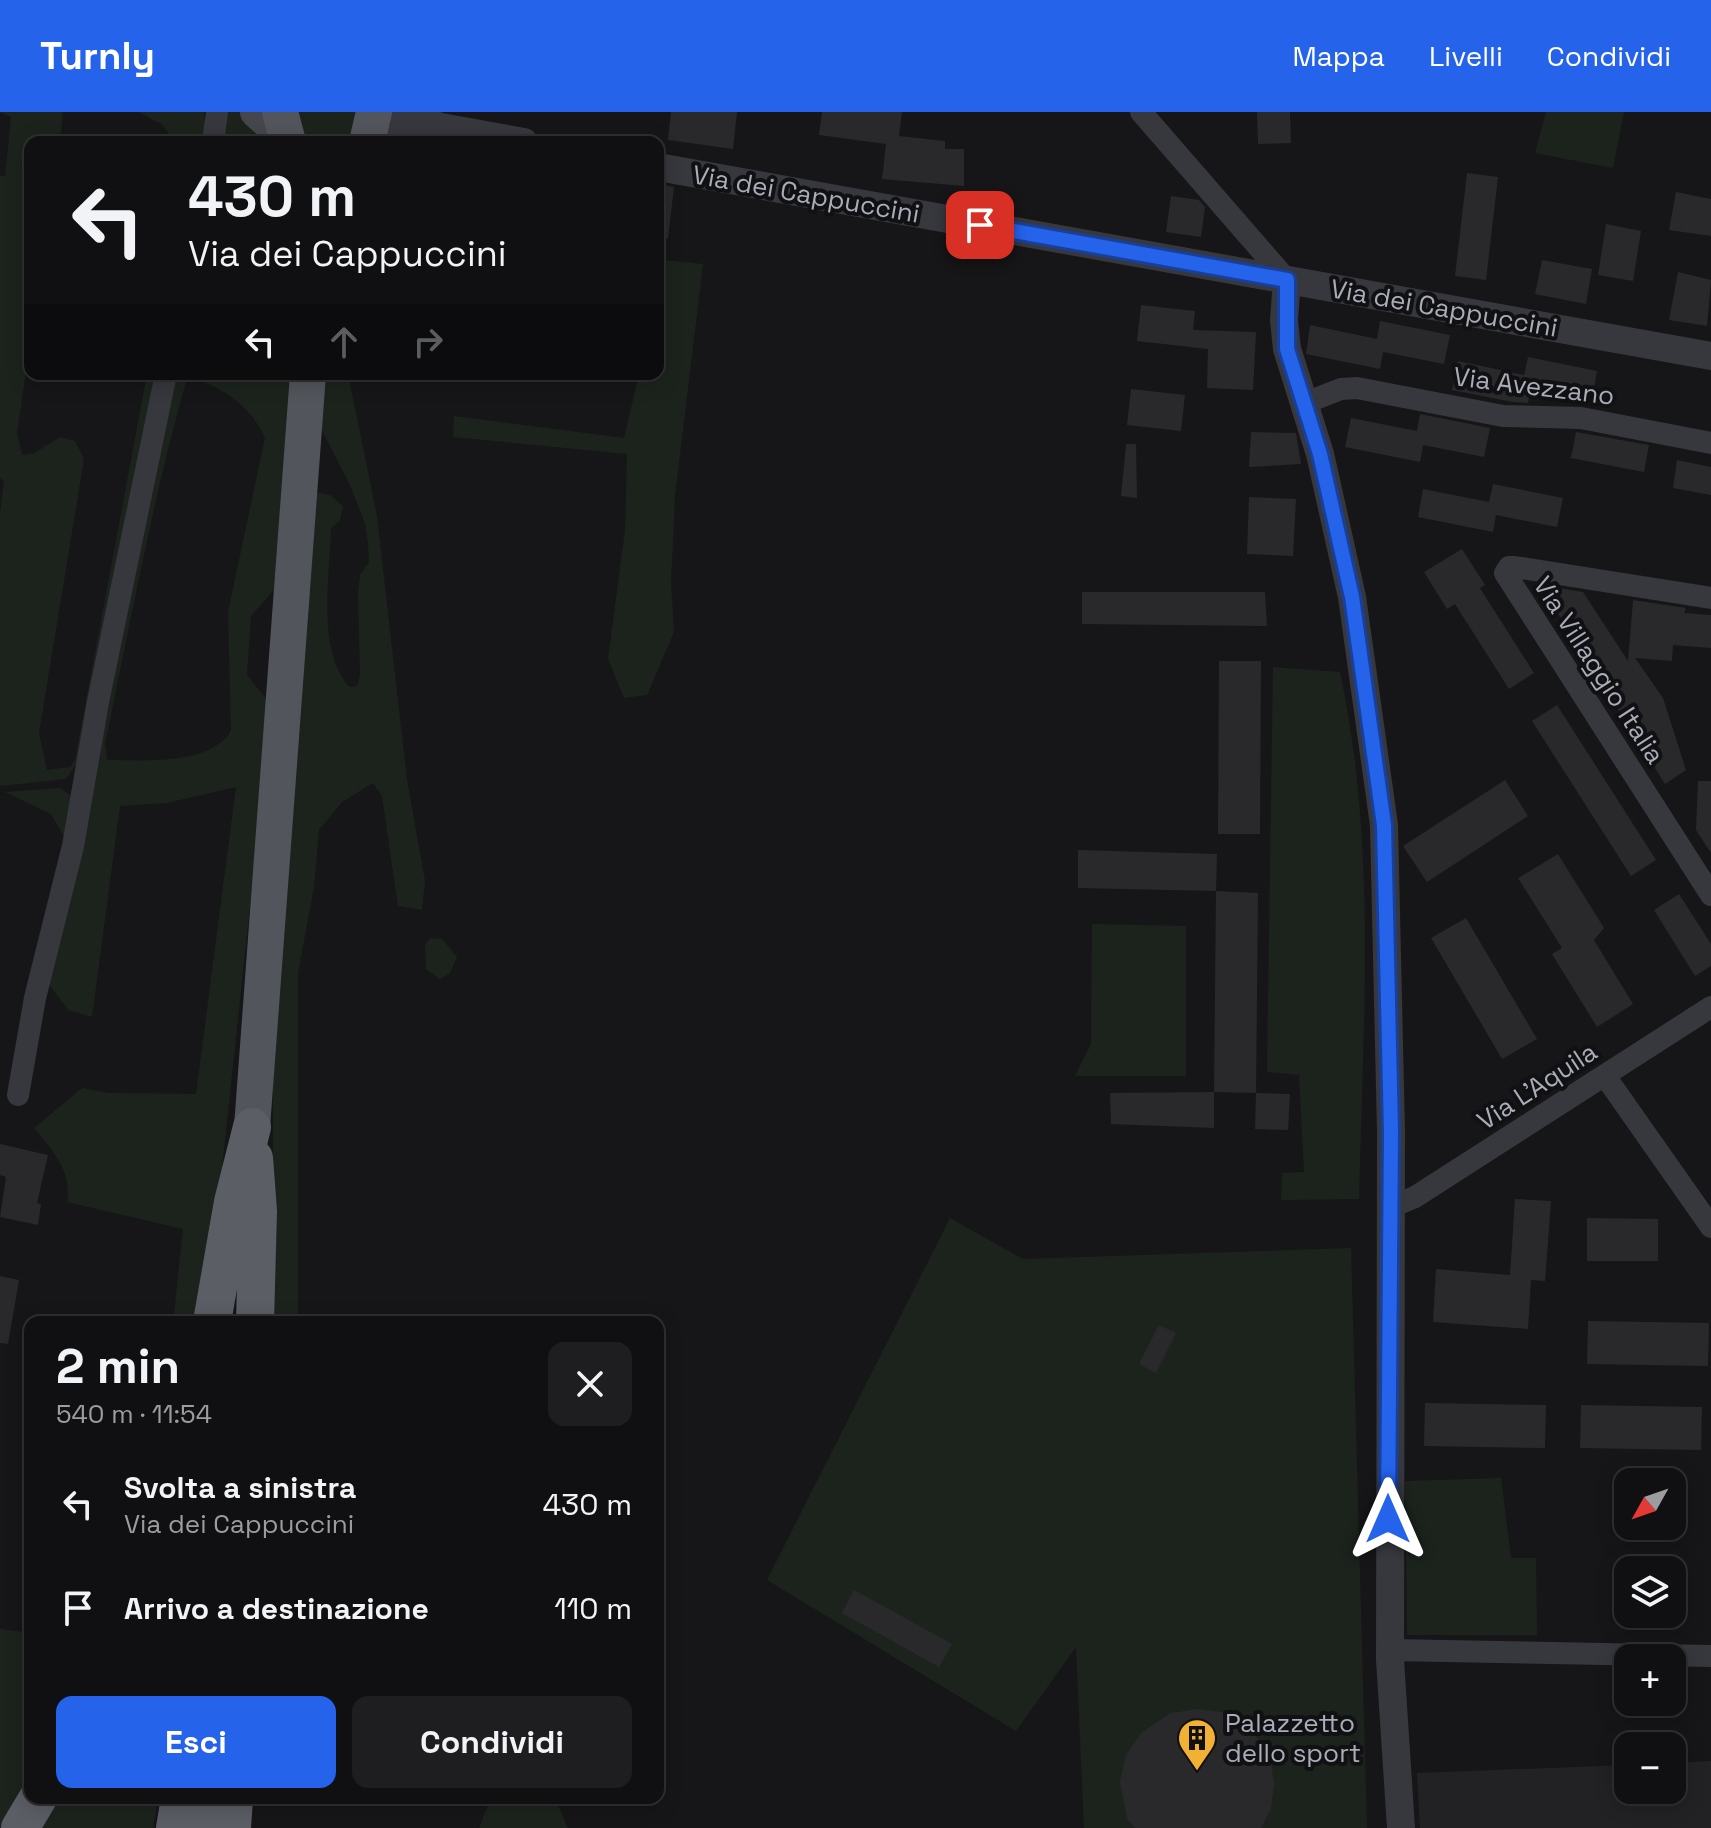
<!DOCTYPE html>
<html lang="it">
<meta charset="utf-8">
<style>
body{margin:0;font-family:"Space Grotesk",sans-serif;background:#1e1e20;color:#f1f3f6;height:100vh;display:flex;flex-direction:column;font-size:30px;white-space:nowrap}
*{box-sizing:border-box;margin:0}
p{font-size:26px;color:#9c9d9f}
.icon{flex:none;width:44px;height:44px;fill:none;stroke:currentColor;stroke-width:2;stroke-linecap:round;stroke-linejoin:round}
.map{position:relative;flex:1;overflow:hidden}
.details{position:absolute;left:24px;top:1204px;width:640px;height:488px;display:flex;flex-direction:column;background:#101012;border-radius:16px;box-shadow:0 4px 20px #0003,0 0 0 2px #303032}
.details>*{flex:none}
.top-card{position:absolute;left:24px;top:24px;width:640px;height:244px;border-radius:16px;box-shadow:0 4px 20px #0003,0 0 0 2px #303032;background:#101012;color:#f1f3f6;overflow:hidden}
.needle{width:52px;rotate:230deg}
.tools{position:absolute;left:1614px;top:1356px;display:grid;gap:16px}
.tools a{display:grid;place-items:center;width:72px;height:72px;border-radius:16px;background:#101012;box-shadow:0 4px 20px #0003,0 0 0 2px #303032;font-size:40px}
.pin{position:absolute;display:grid;place-items:center;width:68px;height:68px;color:#fff;margin:-34px;border-radius:16px;box-shadow:0 4px 12px #0006}
.me{position:absolute;width:88px;margin:-44px;rotate:0deg;stroke-linejoin:round;filter:drop-shadow(0 0 6px #0008)}
.turn{display:flex;align-items:center;gap:28px;height:168px;padding:0 32px;font-size:36px}
.turn .icon{width:104px;height:104px;stroke-width:2.5}
.turn b{display:block;font-size:56px;line-height:68px}
.lanes{display:flex;align-items:center;height:76px;padding:0 32px;background:#0003;justify-content:center;gap:40px;direction:ltr}
.lanes .off{opacity:.35}
.round{display:grid;place-items:center;flex:none;width:84px;height:84px;border-radius:16px;background:#1e1e20}
.head{display:flex;align-items:center;justify-content:space-between;height:136px;padding:0 32px}
h1{font-size:48px;font-weight:800;line-height:60px}
.action{display:flex;gap:16px;margin-top:auto;padding:16px 32px}
.action a{flex:1;height:92px;border-radius:16px;background:#2563eb;color:#fff;font-size:32px;font-weight:800;line-height:92px;text-align:center}
.action a+a{background:#1e1e20;color:#f1f3f6}
ul{padding:0;list-style:none}
li{display:flex;align-items:center;gap:24px;height:104px;padding:0 32px}
li div{flex:1}
li b{display:block;font-size:30px}
li em{font-style:normal}
header{display:flex;align-items:center;gap:48px;box-sizing:border-box;height:112px;padding:0 40px;background:#2563eb;color:#fff}
header strong{font-size:38px}
nav{display:flex;gap:44px;margin-inline-start:auto;font-size:28px}
.map>svg:first-child{display:block}
</style>
<header>
<strong>Turnly</strong>
<nav><a>Mappa</a><a>Livelli</a><a>Condividi</a></nav>
</header>
<div class="map">
<svg width="1711" height="1716" viewBox="0 0 1711 1716">
<rect width="100%" height="100%" fill="#161618"/>
<!-- built -->
<polygon fill="#222225" points="1711,1649 1711,1716 1420,1716 1417,1661 1628,1653 1628,1678 1672,1678 1672,1651"/>
<!-- green -->
<g fill="#1c231d" fill-rule="evenodd">
<polygon points="0,0 63,0 60,30 30,30 30,232 17,321 22,343 34,341 60,325 75,329 84,347 39,621 47,658 70,655 75,648 147,262 159,262 77,651 66,667 0,674 0,401 4,369 0,366 0,64 5,64 11,5"/>
<polygon points="139,0 204,0 206,30 174,30 163,13"/>
<polygon points="223,0 245,0 273,30 221,30"/>
<polygon points="297,0 355,0 356,2 351,22 345,28 311,30 302,22"/>
<polygon points="1546,0 1624,0 1613,56 1535,41"/>
<polygon points="664,148 703,152 675,384 671,471 674,520 647,583 624,586 608,547 625,418 627,342 453,325 454,304 624,326 639,262 658,262 658,176"/>
<path d="M169,262H293L280,471L251,504L247,563L268,589L263,673L206,1206L174,1202L183,1117L67,1090C73,1061 52,1037 34,1016L82,976L108,981L196,982L236,675L167,691L120,694L92,905L68,898L43,864ZM188,263C223,277 249,291 265,326L228,500L231,619C210,654 143,648 107,648L105,632C131,508 153,384 188,263Z"/>
<path d="M322,262H348L377,404L407,668L425,769L422,798L398,794L382,684L373,671L342,690L319,718L314,775L298,861V1210H268L273,1125V942L310,379L330,383L343,394L340,409L331,416C330,461 316,541 350,575L357,574L360,563L358,481L360,463L369,450L368,432L365,411L349,371L320,315Z"/>
<path d="M1273,555L1340,560C1377,733 1363,911 1359,1087L1281,1088L1282,1061L1304,1060L1299,963L1267,960Z"/>
<polygon points="60,676 74,686 65,726 51,702 5,680"/>
<polygon points="1092,812 1186,814 1186,964 1075,964 1091,932"/>
<polygon points="430,826 442,827 457,845 450,861 440,867 426,857 425,833"/>
<polygon points="950,1106 1023,1147 1351,1136 1367,1716 1084,1716 1076,1535 1016,1619 767,1468"/>
<polygon points="1501,1366 1511,1446 1536,1446 1537,1523 1407,1523 1405,1369"/>
<polygon points="0,1517 30,1521 30,1676 5,1716 0,1716"/>
<polygon points="45,1686 158,1686 153,1716 27,1716"/>
<polygon points="491,1686 555,1686 568,1716 479,1716"/>
</g>
<!-- building -->
<g fill="#29292c">
<polygon points="671,0 737,0 733,37 668,28"/>
<polygon points="822,0 902,0 899,24 945,29 945,37 964,37 964,74 882,67 886,32 819,23"/>
<polygon points="1257,0 1290,0 1291,31 1258,32"/>
<polygon points="1467,61 1498,65 1486,168 1455,164"/>
<polygon points="658,72 674,75 668,127 658,127"/>
<polygon points="1676,80 1711,87 1711,124 1669,118"/>
<polygon points="1171,84 1199,88 1205,95 1201,125 1166,120"/>
<polygon points="1606,112 1641,119 1633,169 1598,163"/>
<polygon points="1542,148 1592,157 1586,192 1535,182"/>
<polygon points="1678,160 1711,168 1707,214 1669,208"/>
<polygon points="1141,193 1195,199 1193,218 1256,220 1253,278 1207,276 1208,237 1137,229"/>
<polygon points="1380,209 1450,223 1444,252 1383,240 1380,257 1306,242 1310,213 1377,227"/>
<polygon points="1528,245 1597,259 1592,288 1531,276 1528,291 1513,290 1452,278 1458,249 1524,263"/>
<polygon points="1131,277 1185,283 1181,319 1127,313"/>
<polygon points="1420,302 1490,316 1484,345 1423,333 1420,350 1345,335 1351,306 1417,319"/>
<polygon points="1251,320 1296,321 1301,352 1249,355"/>
<polygon points="1576,320 1649,333 1644,360 1571,346"/>
<polygon points="1126,332 1136,332 1137,386 1121,384"/>
<polygon points="1677,348 1711,355 1711,383 1673,376"/>
<polygon points="1493,372 1563,386 1557,415 1496,403 1493,420 1418,405 1423,377 1489,390"/>
<polygon points="1249,385 1296,387 1293,444 1247,442"/>
<polygon points="1462,437 1485,473 1480,476 1534,561 1509,577 1455,492 1447,497 1424,460"/>
<polygon points="1552,475 1583,480 1628,549 1633,488 1686,496 1684,501 1711,503 1711,536 1673,533 1672,549 1635,546 1663,586 1686,658 1665,672 1544,479"/>
<polygon points="1082,480 1265,480 1267,514 1082,512"/>
<polygon points="1219,549 1261,549 1260,722 1218,722"/>
<polygon points="1557,593 1656,748 1631,764 1532,609"/>
<polygon points="1505,668 1528,704 1427,770 1403,734"/>
<polygon points="1698,669 1711,669 1711,741 1696,718"/>
<polygon points="1078,738 1217,742 1216,779 1078,776"/>
<polygon points="1558,742 1604,816 1594,828 1633,892 1597,915 1552,842 1562,836 1518,766"/>
<polygon points="1216,779 1258,781 1256,981 1214,980"/>
<polygon points="1679,782 1711,832 1711,854 1695,864 1654,798"/>
<polygon points="1466,806 1537,927 1502,947 1431,826"/>
<polygon points="1214,980 1214,1016 1111,1012 1110,981"/>
<polygon points="1256,981 1290,982 1288,1018 1255,1017"/>
<polygon points="0,1032 48,1043 37,1091 41,1092 38,1113 0,1105 6,1065 0,1063"/>
<polygon points="1515,1087 1551,1089 1545,1169 1531,1168 1528,1217 1433,1210 1436,1157 1510,1163"/>
<polygon points="1587,1106 1658,1107 1658,1149 1587,1149"/>
<polygon points="0,1164 19,1168 8,1232 0,1231"/>
<polygon points="1588,1209 1709,1211 1708,1254 1587,1252"/>
<polygon points="1159,1213 1176,1221 1156,1261 1139,1252"/>
<polygon points="1425,1291 1546,1293 1545,1336 1424,1334"/>
<polygon points="1581,1293 1702,1295 1701,1338 1580,1336"/>
<polygon points="854,1478 952,1532 939,1555 842,1501"/>
<polygon points="1198,1597 1221,1600 1244,1612 1260,1629 1271,1651 1274,1672 1271,1696 1261,1716 1135,1716 1127,1706 1120,1670 1126,1643 1142,1620 1171,1601"/>
</g>
<g fill="none" stroke-linecap="round" stroke-linejoin="round">
<!-- minor -->
<g stroke="#37383d" stroke-width="22">
<polyline points="1141,0 1287,168"/>
<polyline points="213,30 217,0"/>
<polyline points="1305,291 1341,277 1357,276 1503,304 1581,306 1711,331"/>
<polyline points="1711,486 1515,455 1509,455 1505,461 1711,783"/>
<polyline points="1605,964 1711,1115"/>
<polyline points="18,983 35,886 73,734 98,590 166,262"/>
<polyline points="1391,1095 1415,1085 1711,895"/>
<polyline points="1390,1538 1711,1544"/>
</g>
<!-- tertiary -->
<g stroke="#37383d" stroke-width="28">
<polyline points="397,0 441,15 524,30"/>
<polyline points="372,30 439,18"/>
<polyline points="658,55 1711,244"/>
<polyline points="1287,168 1284,208 1287,237 1320,342 1352,485 1384,713 1391,1020 1390,1548 1401,1716"/>
</g>
<!-- secondary -->
<polyline stroke="#45474d" stroke-width="32" points="256,0 286,27"/>
<!-- primary -->
<g stroke="#53555c" stroke-width="36">
<polyline points="280,0 288,30"/>
<polyline points="367,30 374,0"/>
<polyline points="252,1015 308,262"/>
</g>
<!-- trunk -->
<g stroke="#5b5e65" stroke-width="38">
<polyline points="254,1046 258,1099 255,1210"/>
<polyline points="212,1210 233,1090 252,1015"/>
<polyline points="20,1716 38,1686"/>
<polyline points="175,1716 180,1686"/>
<polyline points="203,1716 208,1686"/>
<polyline points="232,1716 234,1686"/>
</g>
</g>
<g fill="none" stroke-linecap="round" stroke-linejoin="round">
<!-- route casing -->
<g stroke="#184099" stroke-width="20">
<polyline id="route" points="980,113 1287,168 1287,237 1320,342 1352,485 1384,713 1391,1020 1388,1407"/>
</g>
<!-- route -->
<use href="#route" stroke="#2563eb" stroke-width="14"/>
</g>
<!-- icons -->
<defs>
<g id="building-pin" transform="scale(2)"><path d="M0 17L-7.5 6A9.5 9.5 0 1 1 7.5 6Z" fill="#f2b134" stroke="#111113"/><path d="M-4-6H4V6H1V3H-1V6H-4ZM-2.5-4.3h1.7v1.8h-1.7ZM.8-4.3h1.7v1.8H.8ZM-2.5-1h1.7V.8h-1.7ZM.8-1h1.7V.8H.8Z" fill="#111"/></g>
</defs>
<g fill-rule="evenodd">
<use href="#building-pin" x="1197" y="1626"/>
</g>
<g text-anchor="middle" stroke-width="8" stroke-linejoin="round" paint-order="stroke">
<!-- street labels -->
<g font-size="26" fill="#a8adb8" stroke="#111113">
<text transform="translate(806 82) rotate(10)" y="9">Via dei Cappuccini</text>
<text transform="translate(1444 196) rotate(10)" y="9">Via dei Cappuccini</text>
<text transform="translate(1534 274) rotate(7)" y="9">Via Avezzano</text>
<text transform="translate(1599 558) rotate(57)" y="9">Via Villaggio Italia</text>
<text transform="translate(1537 974) rotate(-33)" y="9">Via L'Aquila</text>
</g>
<!-- poi labels -->
<g font-size="26" fill="#a8adb8" stroke="#111113" text-anchor="start">
<text x="1225" y="1620">Palazzetto<tspan x="1225" dy="30">dello sport</tspan></text>
</g>
</g>
</svg>
<div class="tools">
<a><svg class="needle" viewBox="-14 -14 28 28"><path d="M0-13l5 13h-10z" fill="#e53935"/><path d="M0 13l5-13h-10z" fill="#9c9d9f"/></svg></a>
<a><svg class="icon" aria-label="layers" viewBox="0 0 24 24"><path d="M12 4l9 5-9 5-9-5zM3 14l9 5 9-5"/></svg></a>
<a>+</a>
<a>−</a>
</div>
<div class="pin" style="left:980px;top:113px;background:#d93025"><svg class="icon" aria-label="arrive" viewBox="0 0 24 24"><path d="M6 21V4h12l-3 4 3 4H6"/></svg></div>
<svg class="me" style="left:1388px;top:1407px" viewBox="-20 -20 40 40"><path d="M0-17L14 15 0 8-14 15z" fill="#2563eb" stroke="#fff" stroke-width="4"/></svg>
<div class="top-card">
<div class="turn"><svg class="icon" aria-label="left" viewBox="0 0 24 24"><path d="M17 20v-9H6M10 6l-5 5 5 5"/></svg><div><b>430 m</b>Via dei Cappuccini</div></div>
<div class="lanes"><svg class="icon" aria-label="left" viewBox="0 0 24 24"><path d="M17 20v-9H6M10 6l-5 5 5 5"/></svg><svg class="icon off" aria-label="ahead" viewBox="0 0 24 24"><path d="M12 20V5M6 11l6-6 6 6"/></svg><svg class="icon off" aria-label="right" viewBox="0 0 24 24"><path d="M7 20v-9h11M14 6l5 5-5 5"/></svg></div>
</div>
<section class="details">
<div class="head"><div><h1>2 min</h1><p>540 m · 11:54</p></div><a class="round"><svg class="icon" aria-label="close" viewBox="0 0 24 24"><path d="M6 6l12 12M18 6L6 18"/></svg></a></div>
<ul>
<li><svg class="icon" aria-label="left" viewBox="0 0 24 24"><path d="M17 20v-9H6M10 6l-5 5 5 5"/></svg><div><b>Svolta a sinistra</b><p>Via dei Cappuccini</p></div><em>430 m</em></li>
<li><svg class="icon" aria-label="arrive" viewBox="0 0 24 24"><path d="M6 21V4h12l-3 4 3 4H6"/></svg><div><b>Arrivo a destinazione</b></div><em>110 m</em></li>
</ul>
<div class="action"><a>Esci</a><a>Condividi</a></div>
</section>
</div>
